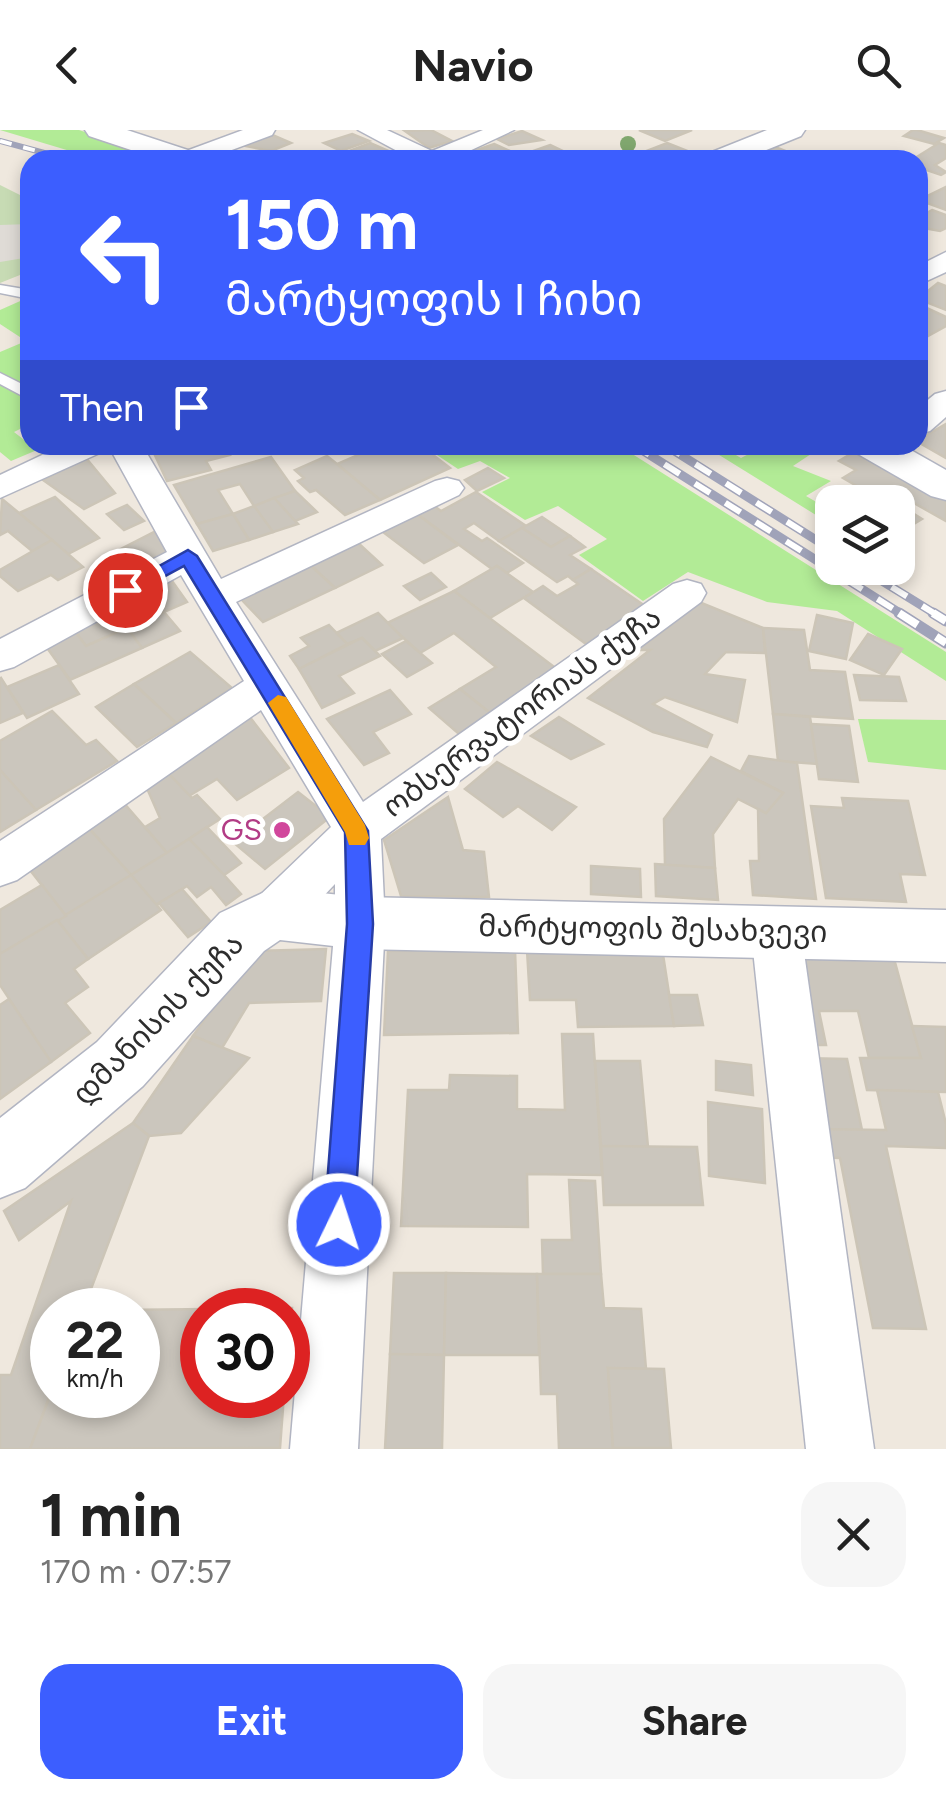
<!DOCTYPE html>
<meta charset="utf-8">
<style>
body{margin:0;font-family:Figtree,"Noto Sans Georgian",sans-serif;background:#f6f6f6;color:#222;height:100vh;display:flex;flex-direction:column;font-size:38px;white-space:nowrap}
*{box-sizing:border-box;margin:0}
p{font-size:32px;color:#767676}
.icon{flex:none;width:55px;height:55px;fill:none;stroke:currentColor;stroke-width:2;stroke-linecap:round;stroke-linejoin:round}
.map{position:relative;height:1319px;overflow:hidden}
.details{display:flex;flex-direction:column;background:#fff;flex:1}
.details>*{flex:none}
.top-card{position:absolute;left:20px;top:20px;width:908px;height:305px;border-radius:30px;box-shadow:0 5px 15px #0003;background:#3c5eff;color:#fff;overflow:hidden}
.tools{position:absolute;left:815px;top:355px;display:grid;gap:20px}
.tools a{display:grid;place-items:center;width:100px;height:100px;border-radius:20px;background:#fff;box-shadow:0 5px 15px #0003;font-size:50px}
.speed{position:absolute;left:30px;top:1158px;display:flex;gap:20px;font-size:50px;font-weight:700;text-align:center}
.speed>*{display:grid;place-content:center;width:130px;height:130px;border-radius:50%;background:#fff;box-shadow:0 5px 15px #0003;line-height:1}
.speed small{font-size:25px;font-weight:400}
.speed .limit{border:15px solid #d22;background:#fff;color:#111}
.pin{position:absolute;display:grid;place-items:center;width:85px;height:85px;color:#fff;margin:-42px;border:5px solid #fff;border-radius:50%;box-shadow:0 2px 10px #0007}
.me{position:absolute;width:110px;margin:-55px;rotate:4deg;stroke-linejoin:round;filter:drop-shadow(0 0 8px #0008)}
.turn{display:flex;align-items:center;gap:35px;height:210px;padding:0 40px;font-size:45px}
.turn .icon{width:130px;height:130px;stroke-width:2.5}
.turn b{display:block;font-size:70px;line-height:85px}
.then{display:flex;align-items:center;height:95px;padding:0 40px;background:#0003;gap:20px;font-size:38px}
.round{display:grid;place-items:center;flex:none;width:105px;height:105px;border-radius:30px;background:#f6f6f6}
.headline{display:flex;align-items:center;justify-content:space-between;height:170px;padding:0 40px}
h1{font-size:60px;font-weight:700;line-height:75px}
.button{display:flex;gap:20px;margin-top:auto;padding:20px 40px}
.button a{flex:1;height:115px;border-radius:30px;background:#3c5eff;color:#fff;font-size:40px;font-weight:700;line-height:115px;text-align:center}
.button a+a{background:#f6f6f6;color:#222}
header{display:flex;justify-content:space-between;align-items:center;height:130px;padding:0 40px;background:#fff;font-size:45px;font-weight:700}
.map>svg:first-child{display:block}
</style>
<header><svg class="icon" aria-label="back" viewBox="0 0 24 24"><path d="M15 5l-7 7 7 7"/></svg>Navio<svg class="icon" aria-label="search" viewBox="0 0 24 24"><circle cx="10" cy="10" r="6"/><path d="M15 15l6 6"/></svg></header>
<div class="map">
<svg width="946" height="1319" viewBox="0 0 946 1319">
<rect width="100%" height="100%" fill="#efe8de"/>
<!-- green -->
<g fill="#b2eb96">
<polygon points="0,0 79,0 168,30 100,30"/>
<polygon points="27,168 30,169 30,294 14,302 37,320 11,331 0,322 0,222 26,211 0,194 0,180"/>
<polygon points="422,315 618,315 946,522 946,551 837,481 767,472 688,442 643,471 579,425 607,409 558,376 525,390 482,362 510,348 480,331 458,339"/>
<polygon points="703,315 719,315 741,328 766,315 823,316 793,336 831,351 806,366 832,381 832,395"/>
<polygon points="858,589 946,590 946,640 868,632"/>
</g>
<!-- cemetery -->
<polygon fill="#c7dbb4" points="0,55 30,70 30,141 0,153"/>
<!-- plaza -->
<polygon fill="#dfdbd6" points="30,94 30,127 0,132 0,95"/>
<!-- building -->
<g fill="#cbc6bd" stroke="#ccc5b7" stroke-width="2.5">
<polygon points="431,0 452,11 429,18 405,1"/>
<polygon points="639,0 692,0 665,11"/>
<polygon points="913,0 917,0 944,8 934,14 904,6"/>
<polygon points="522,1 542,10 509,15 497,9"/>
<polygon points="270,4 291,13 271,21 240,15"/>
<polygon points="352,4 369,11 341,21 324,13"/>
<polygon points="370,13 409,30 361,30 344,23"/>
<polygon points="667,13 695,24 673,30 649,20"/>
<polygon points="939,13 946,15 946,28 935,35 946,42 941,45 918,37 918,30 912,30"/>
<polygon points="494,14 521,26 484,30 468,23"/>
<polygon points="550,15 571,25 538,30 525,24"/>
<polygon points="770,15 808,30 772,30 753,22"/>
<polygon points="946,57 946,80 919,70"/>
<polygon points="932,80 946,85 946,98 940,101 918,97 918,88"/>
<polygon points="938,153 946,156 946,180 918,169"/>
<polygon points="918,174 946,187 946,196 926,207 918,203"/>
<polygon points="946,294 946,328 918,312 918,310"/>
<polygon points="188,315 225,315 230,325 206,331 211,340 167,351 154,323"/>
<polygon points="381,315 420,315 450,338 380,370 337,334"/>
<polygon points="861,318 946,364 946,391 896,363 883,371 843,348 856,340 839,331"/>
<polygon points="327,326 337,334 380,370 345,385 316,360 310,362 298,351 304,348 295,340"/>
<polygon points="271,327 295,361 254,376 240,354 218,360 233,384 197,394 174,355"/>
<polygon points="86,328 115,363 84,379 43,350"/>
<polygon points="488,338 504,348 477,361 465,350"/>
<polygon points="295,361 317,382 295,391 274,368"/>
<polygon points="476,362 526,396 499,411 474,393 464,399 482,411 487,408 523,433 507,443 497,436 492,439 417,384 434,376 441,381"/>
<polygon points="55,367 99,408 68,424 19,383"/>
<polygon points="274,368 295,391 298,394 273,402 254,376"/>
<polygon points="2,369 19,383 52,410 32,421 8,401 0,405"/>
<polygon points="898,374 922,389 902,401 898,398"/>
<polygon points="127,375 144,391 124,400 107,384"/>
<polygon points="254,376 273,402 249,410 233,384"/>
<polygon points="233,384 249,410 213,421 197,394"/>
<polygon points="417,384 458,415 424,433 383,402"/>
<polygon points="542,387 570,406 551,417 522,398"/>
<polygon points="522,398 551,417 570,406 585,417 570,425 591,439 573,450 568,446 557,452 499,411"/>
<polygon points="154,402 177,422 134,444 111,424"/>
<polygon points="52,410 83,437 58,450 51,445 18,461 0,446 0,440"/>
<polygon points="357,412 382,435 335,458 310,435"/>
<polygon points="310,435 335,458 263,492 239,467"/>
<polygon points="497,436 533,462 490,488 454,461"/>
<polygon points="591,439 645,476 586,514 524,468 543,456 557,466 578,454 573,450"/>
<polygon points="431,443 446,457 420,470 404,456"/>
<polygon points="167,444 187,472 86,516 70,495"/>
<polygon points="454,461 558,540 490,583 460,559 496,537 454,503 420,523 387,493"/>
<polygon points="694,470 763,498 765,523 726,522 705,544 745,550 737,592 665,567 653,574 712,605 707,617 653,602 588,568 650,520 637,520 670,496 662,489"/>
<polygon points="164,482 180,501 142,518 127,498"/>
<polygon points="378,483 403,508 375,521 362,508 347,514 336,503"/>
<polygon points="817,485 853,493 846,529 809,521"/>
<polygon points="70,495 86,516 127,498 142,518 70,550 40,508"/>
<polygon points="329,495 347,514 299,539 290,526 309,516 301,508"/>
<polygon points="763,498 804,500 810,540 845,542 853,589 773,584"/>
<polygon points="868,504 902,519 884,545 850,530"/>
<polygon points="362,508 380,526 339,546 354,563 322,578 299,539"/>
<polygon points="406,511 432,533 407,547 382,524"/>
<polygon points="190,522 232,558 176,593 134,554"/>
<polygon points="59,535 79,564 27,588 7,557"/>
<polygon points="854,545 899,547 906,571 860,570"/>
<polygon points="1,548 23,583 0,593 0,549"/>
<polygon points="134,554 176,593 137,617 96,577"/>
<polygon points="460,559 490,583 459,604 429,578"/>
<polygon points="390,560 411,584 373,602 389,623 364,635 327,589"/>
<polygon points="52,581 86,615 96,610 117,631 36,680 0,640 0,611"/>
<polygon points="773,584 810,587 817,634 778,631"/>
<polygon points="249,586 289,638 237,670 217,649 189,666 168,643"/>
<polygon points="559,587 603,614 571,629 531,606"/>
<polygon points="811,594 849,596 858,652 819,649"/>
<polygon points="749,626 797,633 816,769 753,765 750,731 759,731 758,678 766,683 783,663 741,641"/>
<polygon points="711,627 783,663 766,683 738,669 713,704 715,738 665,735 664,689"/>
<polygon points="497,632 576,677 552,700 518,676 503,687 465,659"/>
<polygon points="0,640 36,680 0,702"/>
<polygon points="168,643 192,668 197,665 220,689 167,723 145,697 160,688 146,656"/>
<polygon points="298,662 330,687 265,739 233,712"/>
<polygon points="448,667 463,720 484,722 489,767 401,766 384,710"/>
<polygon points="842,668 908,671 925,745 900,744 906,772 826,768 811,676 844,678"/>
<polygon points="123,672 167,723 131,745 85,694"/>
<polygon points="85,694 131,745 66,786 23,731"/>
<polygon points="207,697 241,733 224,745 189,709"/>
<polygon points="189,709 224,745 241,764 226,775 211,757 197,767 187,756 156,775 131,745"/>
<polygon points="655,734 715,738 718,770 656,766"/>
<polygon points="591,736 640,739 641,767 591,764"/>
<polygon points="131,745 161,780 88,829 57,790"/>
<polygon points="42,755 66,786 0,824 0,780"/>
<polygon points="182,759 211,792 188,807 159,773"/>
<polygon points="57,790 88,829 74,839 88,857 65,873 90,903 51,932 0,855 0,824"/>
<polygon points="662,818 674,896 578,897 576,870 530,870 527,820"/>
<polygon points="326,819 321,871 249,873 222,918 193,906 253,821"/>
<polygon points="515,820 518,903 384,905 388,821"/>
<polygon points="784,824 893,825 921,928 869,928 858,881 819,881 826,915 802,915"/>
<polygon points="669,865 697,865 703,895 674,896"/>
<polygon points="9,869 51,932 0,969 0,875"/>
<polygon points="912,896 946,897 946,962 867,960 860,928 921,928"/>
<polygon points="562,904 593,904 602,1045 527,1044 528,1097 401,1096 408,960 449,960 450,945 517,946 517,979 565,980"/>
<polygon points="193,906 249,928 181,1003 149,1006 133,993"/>
<polygon points="799,928 847,929 862,1000 812,999"/>
<polygon points="595,931 640,931 648,1017 601,1016"/>
<polygon points="716,931 751,935 753,965 716,960"/>
<polygon points="877,960 938,962 946,994 946,1018 886,1016 926,1199 873,1198 840,1028 812,1027 807,999 886,1000"/>
<polygon points="708,972 762,979 765,1053 709,1046"/>
<polygon points="133,993 149,1006 83,1180 52,1180 52,1260 30,1319 0,1319 0,1245 11,1245 71,1071 19,1110 4,1081"/>
<polygon points="601,1016 697,1017 703,1075 604,1075"/>
<polygon points="569,1050 595,1051 601,1144 543,1144 542,1110 572,1110"/>
<polygon points="394,1143 446,1143 444,1225 390,1224"/>
<polygon points="446,1143 537,1144 539,1225 444,1225"/>
<polygon points="537,1144 601,1144 604,1178 641,1179 646,1239 608,1238 613,1319 559,1319 557,1264 541,1264"/>
<polygon points="292,1178 288,1227 288,1180 202,1180 202,1265 284,1265 280,1318 30,1319 52,1260 52,1265 138,1265 138,1180 118,1180"/>
<polygon points="390,1224 444,1225 442,1319 385,1319"/>
<polygon points="608,1238 664,1239 671,1318 613,1318"/>
</g>
<g fill="none" stroke-linecap="round" stroke-linejoin="round">
<!-- lane casing -->
<g stroke="#b2b5c2" stroke-width="3">
<g id="lane">
<polygon points="0,155 30,160 30,169 0,163"/>
<polygon points="0,243 30,258 30,270 0,254"/>
</g>
</g>
<!-- street casing -->
<g stroke="#b2b5c2" stroke-width="3">
<g id="street">
<polygon points="243,0 275,0 272,5 205,30 174,29 178,24"/>
<polygon points="358,0 387,0 432,21 483,0 514,0 450,30 414,30"/>
<polygon points="946,122 946,142 918,155 918,136"/>
<polygon points="946,261 946,287 930,301 918,304 918,278 935,264"/>
<polygon points="63,315 107,315 102,322 0,368 0,345"/>
<path d="M108,315H142L221,449L435,351L447,348L459,351L464,358L459,365L236,472L363,672L673,454L687,450L701,454L706,463L701,472L381,709L385,793L358,1319H290L335,793V754C311,778 291,811 256,799L248,784L256,769L331,697L261,580L17,750L0,756V711L244,551L181,445L14,537L0,541V509L167,422Z"/>
<polygon points="776,780 794,786 801,801 874,1319 806,1319 751,801 758,786"/>
</g>
</g>
<!-- secondary casing -->
<g stroke="#b2b5c2" stroke-width="3">
<g id="secondary">
<polygon points="85,0 127,0 200,24 204,30 161,30 89,6"/>
<polygon points="767,0 805,0 801,6 742,30 703,30 707,24"/>
<polygon points="852,315 902,315 946,340 946,370 931,366 858,324"/>
<polygon points="273,758 360,767 946,780 946,832 360,819 280,810 264,821 143,956 25,1058 0,1068 0,988 97,912 220,783"/>
</g>
</g>
<!-- lane -->
<use href="#lane" fill="#fff" fill-rule="evenodd"/>
<!-- street -->
<use href="#street" fill="#fff" fill-rule="evenodd"/>
<!-- secondary -->
<use href="#secondary" fill="#fff" fill-rule="evenodd"/>
<!-- rail-far2 casing -->
<g stroke="#a0a3b9" stroke-width="6">
<polyline id="rail-far2" points="0,11 70,30"/>
</g>
<!-- rail-far1 casing -->
<g stroke="#a0a3b9" stroke-width="9">
<g id="rail-far1">
<polyline points="634,315 903,485"/>
<polyline points="665,315 832,420"/>
<polyline points="861,438 937,485"/>
</g>
</g>
<!-- rail casing -->
<g stroke="#a0a3b9" stroke-width="11">
<g id="rail">
<polyline points="899,483 946,513"/>
<polyline points="933,483 946,491"/>
</g>
</g>
<!-- rail-far2 -->
<use href="#rail-far2" stroke="#fff" stroke-width="4" stroke-dasharray="12" stroke-linecap="butt"/>
<!-- rail-far1 -->
<use href="#rail-far1" stroke="#fff" stroke-width="6" stroke-dasharray="18" stroke-linecap="butt"/>
<!-- rail -->
<use href="#rail" stroke="#fff" stroke-width="8" stroke-dasharray="22" stroke-linecap="butt"/>
</g>
<!-- trees -->
<circle fill="#81a86f" cx="628" cy="14" r="8"/>
<!-- route -->
<polygon fill="#3c5eff" stroke="#273da6" stroke-width="2.5" points="188,420 197,426 368,701 373,794 354,1094 350,1104 339,1109 329,1104 324,1094 347,794 345,702 184,436 132,464 118,464 116,460"/>
<!-- slow -->
<polygon fill="#f59e0b" points="278,565 286,567 365,695 369,708 365,715 349,715 345,702 268,573"/>
<!-- markers -->
<circle fill="#d1479c" stroke="#fff" stroke-width="4" cx="282" cy="700" r="10"/>
<g text-anchor="middle" stroke-width="10" stroke-linejoin="round" paint-order="stroke">
<!-- street labels -->
<g font-size="30" fill="#2d2d2d" stroke="#fff">
<text transform="translate(522 582) rotate(-36)" y="10">ობსერვატორიას ქუჩა</text>
<text transform="translate(653 799) rotate(1)" y="10">მარტყოფის შესახვევი</text>
<text transform="translate(158 889) rotate(-45)" y="10">დმანისის ქუჩა</text>
</g>
<!-- hotel labels -->
<g font-size="30" fill="#b23c85" stroke="#fff" text-anchor="end">
<text x="262" y="710">GS</text>
</g>
</g>
</svg>
<div class="tools">
<a><svg class="icon" aria-label="layers" viewBox="0 0 24 24"><path d="M12 4l9 5-9 5-9-5zM3 14l9 5 9-5"/></svg></a>
</div>
<div class="speed"><div>22<small>km/h</small></div><div class="limit">30</div></div>
<div class="pin" style="left:125px;top:460px;background:#d93025"><svg class="icon" aria-label="arrive" viewBox="0 0 24 24"><path d="M6 21V4h12l-3 4 3 4H6"/></svg></div>
<svg class="me" style="left:339px;top:1094px" viewBox="-20 -20 40 40"><circle r="17" fill="#3c5eff" stroke="#fff" stroke-width="3"/><path d="M0-11L8 9 0 5-8 9z" fill="#fff"/></svg>
<div class="top-card">
<div class="turn"><svg class="icon" aria-label="left" viewBox="0 0 24 24"><path d="M17 20v-9H6M10 6l-5 5 5 5"/></svg><div><b>150 m</b>მარტყოფის I ჩიხი</div></div>
<div class="then">Then<svg class="icon" aria-label="arrive" viewBox="0 0 24 24"><path d="M6 21V4h12l-3 4 3 4H6"/></svg></div>
</div>
</div>
<section class="details">
<div class="headline"><div><h1>1 min</h1><p>170 m · 07:57</p></div><a class="round"><svg class="icon" aria-label="close" viewBox="0 0 24 24"><path d="M6 6l12 12M18 6L6 18"/></svg></a></div>
<div class="button"><a>Exit</a><a>Share</a></div>
</section>
